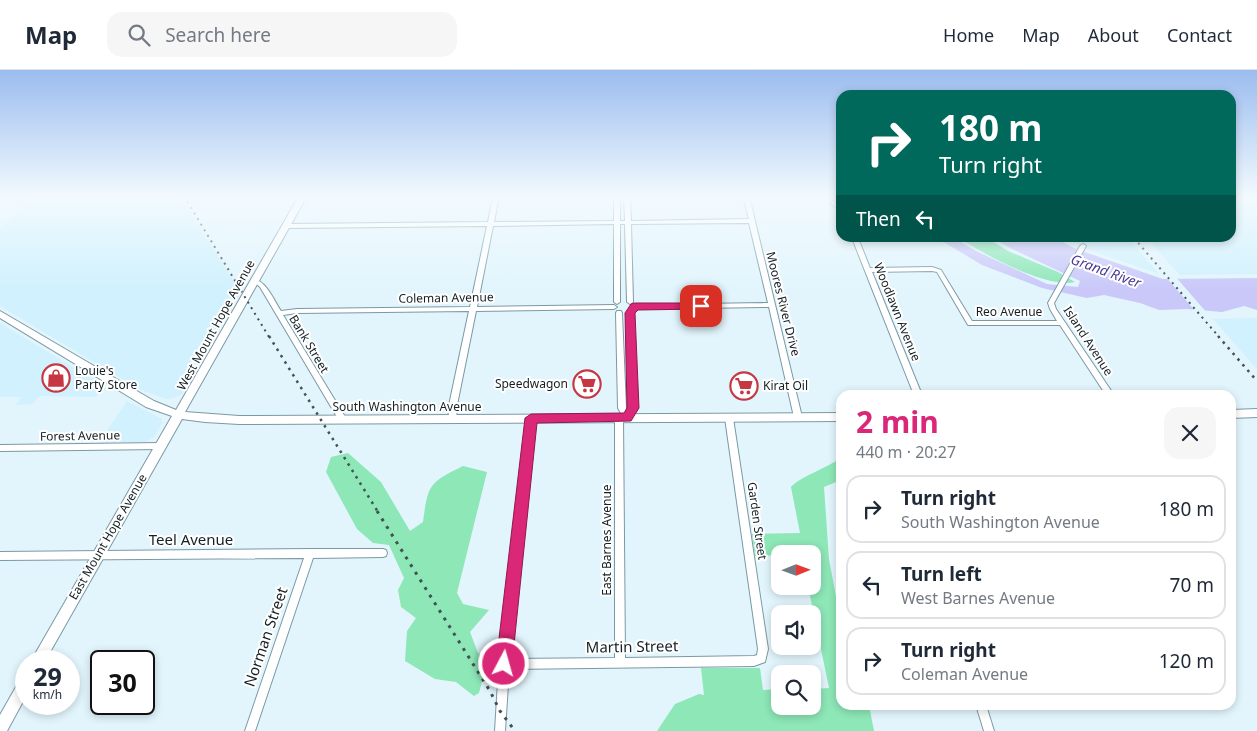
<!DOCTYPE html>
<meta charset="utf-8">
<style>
body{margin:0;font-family:"Noto Sans",sans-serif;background:#f6f6f7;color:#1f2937;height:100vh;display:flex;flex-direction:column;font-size:19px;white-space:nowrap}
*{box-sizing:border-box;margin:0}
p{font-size:16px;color:#747a83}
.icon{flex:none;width:28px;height:28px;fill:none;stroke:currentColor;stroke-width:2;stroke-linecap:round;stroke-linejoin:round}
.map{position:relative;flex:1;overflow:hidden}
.side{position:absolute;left:836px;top:320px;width:400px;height:320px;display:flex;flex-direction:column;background:#fff;border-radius:15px;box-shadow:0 2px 8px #0003}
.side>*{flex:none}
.guide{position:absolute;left:836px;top:20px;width:400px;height:152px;border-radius:15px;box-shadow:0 2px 8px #0003;background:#00695c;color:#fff;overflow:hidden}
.needle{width:32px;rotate:89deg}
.controls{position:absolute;left:771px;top:475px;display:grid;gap:10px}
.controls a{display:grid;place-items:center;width:50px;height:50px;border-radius:10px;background:#fff;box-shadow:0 2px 8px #0003;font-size:25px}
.speed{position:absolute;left:15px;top:580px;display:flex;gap:10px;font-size:25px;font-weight:700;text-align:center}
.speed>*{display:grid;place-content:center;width:65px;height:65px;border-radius:50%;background:#fff;box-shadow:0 2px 8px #0003;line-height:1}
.speed small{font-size:12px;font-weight:400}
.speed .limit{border:2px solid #111;border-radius:8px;background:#fff;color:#111}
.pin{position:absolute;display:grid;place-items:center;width:42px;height:42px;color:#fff;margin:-21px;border-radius:10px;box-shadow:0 2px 8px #0006}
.me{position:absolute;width:55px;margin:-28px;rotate:6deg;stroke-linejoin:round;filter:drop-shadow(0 0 4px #0008)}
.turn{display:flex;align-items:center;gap:18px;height:105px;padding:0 20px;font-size:22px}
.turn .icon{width:65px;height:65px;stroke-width:2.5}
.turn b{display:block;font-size:35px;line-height:42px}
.then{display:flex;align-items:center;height:48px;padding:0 20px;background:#0003;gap:10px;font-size:19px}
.round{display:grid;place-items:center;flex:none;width:52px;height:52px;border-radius:15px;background:#f6f6f7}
.summary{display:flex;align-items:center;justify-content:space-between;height:85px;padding:0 20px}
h1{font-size:30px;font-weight:700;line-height:38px;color:#db2777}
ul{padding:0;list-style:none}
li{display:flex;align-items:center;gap:15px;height:68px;margin:0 10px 8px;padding:0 10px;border:2px solid #e0e1e3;border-radius:15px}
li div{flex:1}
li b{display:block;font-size:19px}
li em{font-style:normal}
header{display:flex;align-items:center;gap:30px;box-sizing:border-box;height:70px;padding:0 25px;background:#fff;border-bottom:1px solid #e0e1e3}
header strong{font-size:24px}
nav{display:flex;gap:28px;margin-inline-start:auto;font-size:18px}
.search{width:350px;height:45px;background:#f6f6f7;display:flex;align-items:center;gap:12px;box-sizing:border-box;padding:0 18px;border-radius:15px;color:#747a83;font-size:19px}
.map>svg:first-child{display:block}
</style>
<header>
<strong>Map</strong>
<div class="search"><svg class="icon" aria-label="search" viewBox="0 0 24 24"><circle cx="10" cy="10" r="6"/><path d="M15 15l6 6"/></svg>Search here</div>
<nav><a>Home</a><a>Map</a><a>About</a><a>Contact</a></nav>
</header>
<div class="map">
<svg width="1257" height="661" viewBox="0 0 1257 661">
<rect width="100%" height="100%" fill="#e2f5fd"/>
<!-- built -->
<g fill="#d0f1fd">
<polygon points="34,126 180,126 241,223 181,325 173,328 166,329 139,319 0,236 0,159"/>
<polygon points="1231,126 1257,126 1257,204 1180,205 1146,168 1231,168"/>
<polygon points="1062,168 1128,168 1159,204 1087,179"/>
<polygon points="1257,248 1257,299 1213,249"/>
<polygon points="0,253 89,307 107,318 95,327 39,326 33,334 16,335 21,327 0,327"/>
<polygon points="127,331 162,349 162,353 154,367 145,372 99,373"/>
</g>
<!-- green -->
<g fill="#8de7b7">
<path d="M959,168H987L1008,181L1058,202L1075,212C1046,219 984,184 959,168Z"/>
<path d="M838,367H841V410L824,417L829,489L841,554V635H869L874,661H657L675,634L699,624L704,625L701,598H760L763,620L780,619V636H812L813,619L829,618L808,516H812V484L755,486L752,464L800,463L791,417C799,408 825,398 838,390Z"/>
<path d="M348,383L381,412L410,461L423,452C428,414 429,413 463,396L487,402L457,523L463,534L489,540L470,562L478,583L488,588L479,623L474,626L456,612L435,609L405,591L407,561L416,548L401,537L398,520L404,508L389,475L373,473L357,459L326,402L331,387Z"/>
</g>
<!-- water -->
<polygon fill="#c9c8f9" points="937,168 955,168 974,180 1047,214 1078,217 1080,211 1010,178 993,168 1055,168 1076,179 1163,209 1257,208 1257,240 1244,236 1222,242 1187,239 1159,240 1140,233 1104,225 1087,228 1042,218 982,195"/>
<!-- pier -->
<polygon fill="#e2f5fd" points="1165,206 1175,206 1207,243 1196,242"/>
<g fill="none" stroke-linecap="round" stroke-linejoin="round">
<!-- minor casing -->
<g stroke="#7b99a4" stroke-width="2">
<g id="minor">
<path d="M493,126H499L494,152L614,151V126H620V151H625L624,126H630L631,151L749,149L743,126H749L802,347L801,349H795L794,347L769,237L635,239L632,237L635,235L768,233L749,153L631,154L633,232L630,234L627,232L625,154H620V232L617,234L614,232V154L493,156L477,237L614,235L617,237L614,239L476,241L456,340L457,349L456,351H450L448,340L469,241L297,243L283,245L347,350L346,352H340L260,217L253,211L254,210C265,209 275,232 281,241L297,239L470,237L487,156L286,158L283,156L286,154L488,152Z"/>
<polygon points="833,131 841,136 841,140 831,134 830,133"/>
<polygon points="852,168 858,168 870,198 932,197 941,200 972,251 1057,251 1050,239 1048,233 1080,176 1083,174 1085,175 1086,176 1054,233 1056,239 1114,325 1106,325 1060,255 968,255 937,202 932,201 872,202 922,325 914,325"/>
<path d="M617,241H621L622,243L626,338L627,341L629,338L627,243L630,241L633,243L637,338C634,343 631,351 624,349L618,338L616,243Z"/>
<polygon points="531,345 534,346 535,348 510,589 615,588 615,348 616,346 622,346 623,348 625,588 754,586 757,585 758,579 725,348 726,346 732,346 733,348 768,579 765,592 754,596 509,599 505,661 495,661 499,594 527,348 528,346"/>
<polygon points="161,373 164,374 165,376 164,378 161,379 0,381 0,375"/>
<polygon points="310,479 383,479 386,480 387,483 386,486 383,487 313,488 255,661 245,661 304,488 0,490 0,482"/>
<polygon points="976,635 986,635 994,661 984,661"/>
</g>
</g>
<!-- tertiary casing -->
<g stroke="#7b99a4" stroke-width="2">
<g id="tertiary">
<polygon points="299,126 307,126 185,342 239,346 841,343 841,351 239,354 205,352 182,349 45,591 31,591 172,346 146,337 0,248 0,241 154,331 176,340"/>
<polygon points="1257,339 1257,347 1231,348 1231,340"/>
<polygon points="26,606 26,626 7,661 0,661 0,645 21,608"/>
</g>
</g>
<!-- minor -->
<use href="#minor" fill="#fff" fill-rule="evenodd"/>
<!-- tertiary -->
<use href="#tertiary" fill="#fff" fill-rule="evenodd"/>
<!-- rail-far2 -->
<g stroke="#435155" stroke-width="2" stroke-dasharray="2 4.5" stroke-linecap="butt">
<polyline points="184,126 269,267"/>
<polyline points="1134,168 1219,267"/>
</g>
<!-- rail-far1 -->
<g stroke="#435155" stroke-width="2.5" stroke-dasharray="2.5 5" stroke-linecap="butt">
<polyline points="269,266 378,442"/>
<polyline points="1218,266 1257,311"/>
</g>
<!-- rail -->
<polyline stroke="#435155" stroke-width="3" stroke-dasharray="3 6" stroke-linecap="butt" points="377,441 490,621 500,641 515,661"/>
</g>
<!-- sky -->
<linearGradient id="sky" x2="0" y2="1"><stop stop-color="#9bbcef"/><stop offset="0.58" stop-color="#f2fafe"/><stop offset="1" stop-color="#f2fafe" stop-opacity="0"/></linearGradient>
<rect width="1257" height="219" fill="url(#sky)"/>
<!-- route -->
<polygon fill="#db2777" stroke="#8e194d" points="635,233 701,233 706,236 701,239 638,240 635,243 639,338 631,351 537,353 512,594 509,599 504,601 498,599 496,594 525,348 531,344 624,343 627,338 625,243 631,234"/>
<!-- icons -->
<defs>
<g id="shop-ring" transform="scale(1.4375)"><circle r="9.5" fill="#fff" stroke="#c63643" stroke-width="1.5"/><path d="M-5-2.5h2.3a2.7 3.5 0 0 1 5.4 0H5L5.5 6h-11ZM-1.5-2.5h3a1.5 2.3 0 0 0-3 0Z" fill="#c63643"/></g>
<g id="supermarket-ring" transform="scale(1.4375)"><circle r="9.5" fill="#fff" stroke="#c63643" stroke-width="1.5"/><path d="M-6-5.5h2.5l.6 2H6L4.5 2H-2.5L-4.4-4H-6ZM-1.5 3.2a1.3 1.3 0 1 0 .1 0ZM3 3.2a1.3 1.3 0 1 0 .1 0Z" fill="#c63643"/></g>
</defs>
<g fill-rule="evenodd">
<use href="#shop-ring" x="56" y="308"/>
<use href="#supermarket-ring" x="587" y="314"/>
<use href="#supermarket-ring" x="744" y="316"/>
</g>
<g text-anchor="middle" stroke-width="4" stroke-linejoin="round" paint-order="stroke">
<!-- street labels -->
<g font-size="12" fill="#142024" stroke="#fff">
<text transform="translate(446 228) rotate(-1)" y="4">Coleman Avenue</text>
<text transform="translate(783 234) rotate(76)" y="4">Moores River Drive</text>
<text transform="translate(897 242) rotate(68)" y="4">Woodlawn Avenue</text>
<text x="1009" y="246">Reo Avenue</text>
<text transform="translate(216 255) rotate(-61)" y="4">West Mount Hope Avenue</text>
<text transform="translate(1088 271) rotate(57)" y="4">Island Avenue</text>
<text transform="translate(309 274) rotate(59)" y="4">Bank Street</text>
<text x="407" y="341">South Washington Avenue</text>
<text transform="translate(80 366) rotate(-1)" y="4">Forest Avenue</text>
<text transform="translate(757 451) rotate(82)" y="4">Garden Street</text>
<text transform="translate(108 467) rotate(-60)" y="4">East Mount Hope Avenue</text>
<text transform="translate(607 470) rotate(-90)" y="4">East Barnes Avenue</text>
</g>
<!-- poi labels -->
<g font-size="12" fill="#142024" stroke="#fff" text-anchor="start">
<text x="75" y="305">Louie's<tspan x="75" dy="14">Party Store</tspan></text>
<text x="568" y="318" text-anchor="end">Speedwagon</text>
<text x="763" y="320">Kirat Oil</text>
</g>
<!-- water labels -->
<g font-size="14" font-style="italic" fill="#493a96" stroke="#fff">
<text transform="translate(1106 201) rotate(20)" y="5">Grand River</text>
</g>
<!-- near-street labels -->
<g font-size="15" fill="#142024" stroke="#fff">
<text x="191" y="475">Teel Avenue</text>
<text transform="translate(266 567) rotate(-71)" y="5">Norman Street</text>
<text transform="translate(632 577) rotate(-1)" y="5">Martin Street</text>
</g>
</g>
</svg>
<div class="controls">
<a><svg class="needle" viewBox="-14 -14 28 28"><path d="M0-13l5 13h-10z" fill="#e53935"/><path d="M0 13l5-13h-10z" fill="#747a83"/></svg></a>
<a><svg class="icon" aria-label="sound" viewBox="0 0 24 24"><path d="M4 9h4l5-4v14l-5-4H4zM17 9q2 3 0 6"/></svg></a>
<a><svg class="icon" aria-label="search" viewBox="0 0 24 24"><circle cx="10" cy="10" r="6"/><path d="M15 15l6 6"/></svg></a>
</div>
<div class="speed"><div>29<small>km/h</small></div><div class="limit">30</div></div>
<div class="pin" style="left:701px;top:236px;background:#d93025"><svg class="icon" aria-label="arrive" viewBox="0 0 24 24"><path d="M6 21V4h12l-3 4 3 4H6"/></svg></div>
<svg class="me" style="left:504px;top:594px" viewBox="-20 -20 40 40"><circle r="17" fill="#db2777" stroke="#fff" stroke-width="3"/><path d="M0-11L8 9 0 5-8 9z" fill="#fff"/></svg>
<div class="guide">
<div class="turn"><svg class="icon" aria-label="right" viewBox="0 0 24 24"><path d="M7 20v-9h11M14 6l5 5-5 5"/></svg><div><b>180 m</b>Turn right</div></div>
<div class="then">Then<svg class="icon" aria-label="left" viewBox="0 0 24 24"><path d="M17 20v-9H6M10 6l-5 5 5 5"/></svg></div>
</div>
<section class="side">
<div class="summary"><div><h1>2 min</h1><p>440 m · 20:27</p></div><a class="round"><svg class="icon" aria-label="close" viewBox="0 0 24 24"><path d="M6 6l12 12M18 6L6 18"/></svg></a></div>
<ul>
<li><svg class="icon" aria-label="right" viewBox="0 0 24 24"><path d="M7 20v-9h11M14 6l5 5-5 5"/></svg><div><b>Turn right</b><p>South Washington Avenue</p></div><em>180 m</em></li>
<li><svg class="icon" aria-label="left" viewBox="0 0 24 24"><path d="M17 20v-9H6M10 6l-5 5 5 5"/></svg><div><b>Turn left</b><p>West Barnes Avenue</p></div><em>70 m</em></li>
<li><svg class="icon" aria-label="right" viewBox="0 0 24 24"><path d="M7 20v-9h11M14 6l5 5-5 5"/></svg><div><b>Turn right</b><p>Coleman Avenue</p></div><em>120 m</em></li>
</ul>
</section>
</div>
